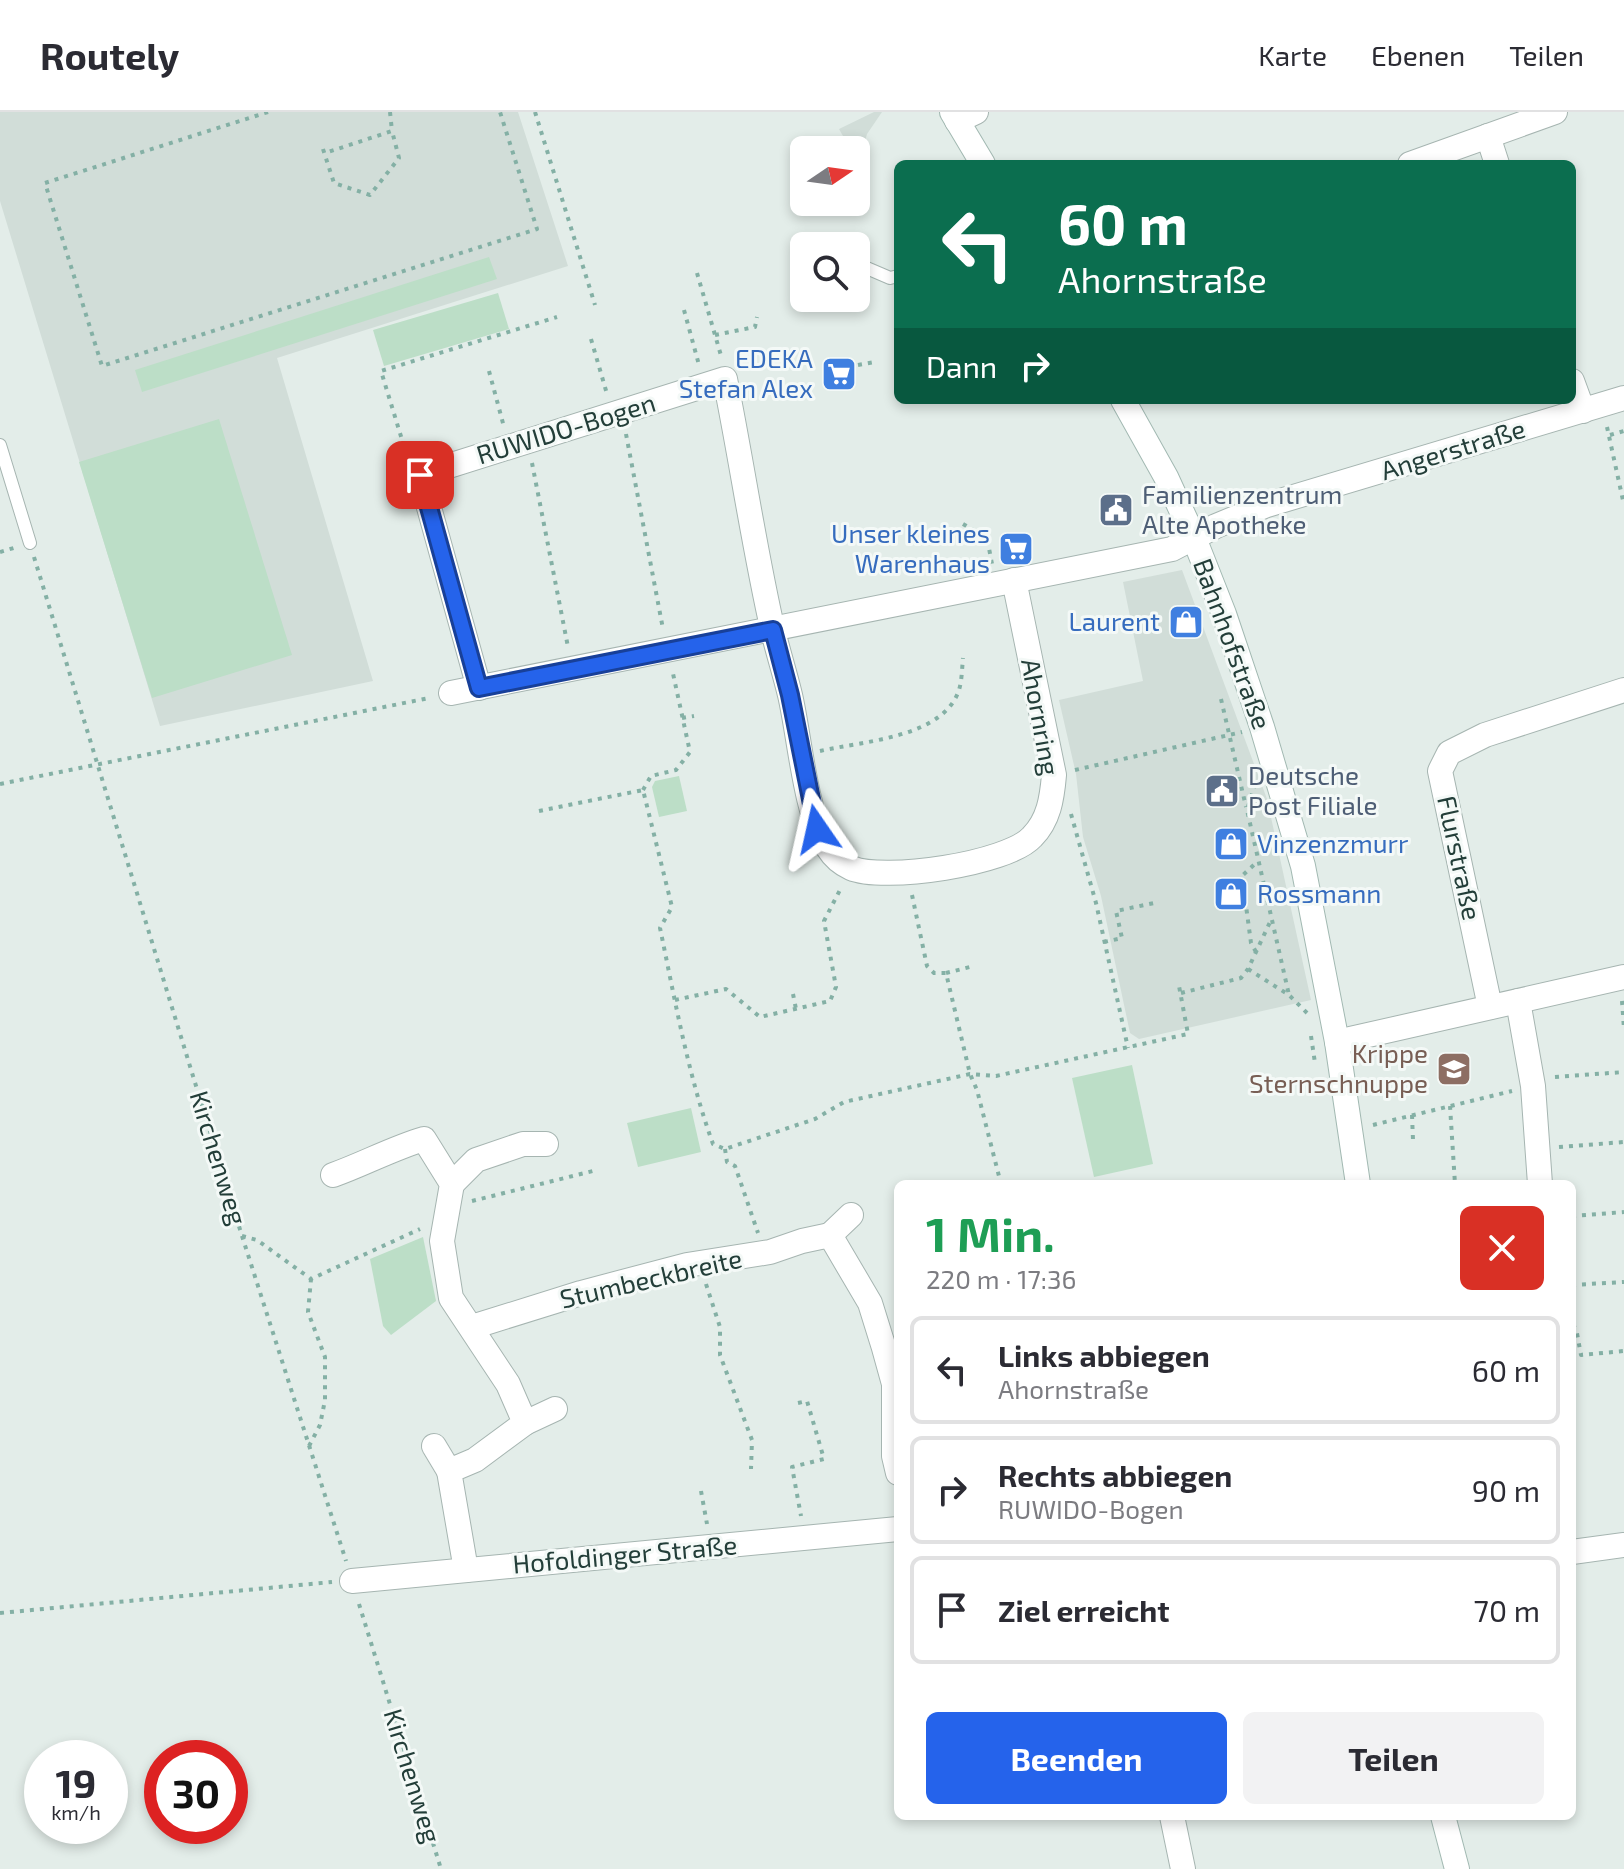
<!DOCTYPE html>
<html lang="de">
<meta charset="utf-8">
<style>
body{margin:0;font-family:"Exo 2",sans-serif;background:#f2f2f3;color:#2b2b33;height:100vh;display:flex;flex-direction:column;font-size:30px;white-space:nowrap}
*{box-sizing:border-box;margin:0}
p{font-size:26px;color:#7c7c81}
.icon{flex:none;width:44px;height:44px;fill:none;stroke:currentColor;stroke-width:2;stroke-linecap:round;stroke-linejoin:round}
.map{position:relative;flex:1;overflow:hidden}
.side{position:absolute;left:894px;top:1068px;width:682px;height:640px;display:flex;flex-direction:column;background:#fff;border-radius:12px;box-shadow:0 4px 12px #0003}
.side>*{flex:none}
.hud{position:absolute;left:894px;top:48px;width:682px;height:244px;border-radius:12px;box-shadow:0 4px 12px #0003;background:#0b6e4f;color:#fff;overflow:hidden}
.needle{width:52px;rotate:77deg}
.buttons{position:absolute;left:790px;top:24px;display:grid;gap:16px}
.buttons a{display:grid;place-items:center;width:80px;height:80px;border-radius:12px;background:#fff;box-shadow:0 4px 12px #0003;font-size:40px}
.speed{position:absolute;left:24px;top:1628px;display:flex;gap:16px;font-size:40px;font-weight:700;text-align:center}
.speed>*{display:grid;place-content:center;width:104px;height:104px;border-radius:50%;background:#fff;box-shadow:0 4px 12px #0003;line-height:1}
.speed small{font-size:20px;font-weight:400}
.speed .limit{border:12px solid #d22;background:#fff;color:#111}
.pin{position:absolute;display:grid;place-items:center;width:68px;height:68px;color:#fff;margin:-34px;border-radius:16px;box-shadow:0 4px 12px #0006}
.me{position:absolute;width:88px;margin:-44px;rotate:349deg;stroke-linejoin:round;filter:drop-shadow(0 0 6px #0008)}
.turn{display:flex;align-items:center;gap:28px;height:168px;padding:0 32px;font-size:36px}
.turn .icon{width:104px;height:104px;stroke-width:2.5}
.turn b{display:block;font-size:56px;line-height:68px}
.then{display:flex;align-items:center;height:76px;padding:0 32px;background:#0003;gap:16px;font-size:30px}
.round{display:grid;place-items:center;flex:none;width:84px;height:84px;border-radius:12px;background:#f2f2f3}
.overview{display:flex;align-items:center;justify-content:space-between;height:136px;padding:0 32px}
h1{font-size:48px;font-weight:700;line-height:60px;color:#1e9e55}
.cta{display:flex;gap:16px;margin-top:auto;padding:16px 32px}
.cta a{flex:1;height:92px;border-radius:12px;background:#2563eb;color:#fff;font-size:32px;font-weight:700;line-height:92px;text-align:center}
.cta a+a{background:#f2f2f3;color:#2b2b33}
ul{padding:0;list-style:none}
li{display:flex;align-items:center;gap:24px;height:108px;margin:0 16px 12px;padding:0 16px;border:4px solid #e1e1e2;border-radius:12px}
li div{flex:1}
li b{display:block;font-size:30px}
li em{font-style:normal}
header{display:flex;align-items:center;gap:48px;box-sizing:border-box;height:112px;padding:0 40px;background:#fff;border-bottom:2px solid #e1e1e2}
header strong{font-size:38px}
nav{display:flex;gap:44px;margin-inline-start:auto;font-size:28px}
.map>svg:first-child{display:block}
</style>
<header>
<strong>Routely</strong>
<nav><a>Karte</a><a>Ebenen</a><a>Teilen</a></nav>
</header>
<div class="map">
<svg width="1624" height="1757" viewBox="0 0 1624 1757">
<rect width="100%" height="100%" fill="#e3ede9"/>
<!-- built -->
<g fill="#d1ddd8">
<polygon points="0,0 518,0 568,154 277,246 373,569 160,614 0,89"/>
<polygon points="874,0 882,0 867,22 859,52 856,38 851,38 839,17"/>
<polygon points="1182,458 1267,687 1311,888 1139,927 1130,921 1101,784 1083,725 1076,662 1059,588 1143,569 1123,470"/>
</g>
<!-- green -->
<g fill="#bcdec7">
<polygon points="489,145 497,167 142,280 135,258"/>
<polygon points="498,181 509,217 384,254 373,218"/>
<polygon points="219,307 292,543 152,586 79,350"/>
<polygon points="679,664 687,699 659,705 652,675 655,669"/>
<polygon points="1132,953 1153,1052 1094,1065 1072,966"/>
<polygon points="691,996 701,1040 638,1055 627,1011"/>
<polygon points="423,1125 436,1189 391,1223 383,1214 370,1147"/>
</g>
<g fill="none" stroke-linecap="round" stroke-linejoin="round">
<!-- lane casing -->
<g stroke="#a6b5b1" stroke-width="14">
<g id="lane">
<polyline points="862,154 890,166 898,164"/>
<polyline points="0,333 30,431"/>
</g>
</g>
<!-- street casing -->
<g stroke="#a6b5b1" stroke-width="26">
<g id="street">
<polyline points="957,9 976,0"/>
<polyline points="1488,24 1497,52"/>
<polyline points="1410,52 1555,0"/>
<polyline points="1572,269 1583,299"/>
<path d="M479,576L420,363L725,267C742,351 754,436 773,519C778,540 785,562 790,583C800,626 805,702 828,736C833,744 842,752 851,756C884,770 1007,752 1032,725C1049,708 1052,686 1054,663L1014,468"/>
<polyline points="451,581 1172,437 1216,414 1267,393 1624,286"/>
<polyline points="1518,889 1533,974 1540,1072"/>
<polyline points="1490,895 1440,659 1449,641 1485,623 1624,578"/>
<polyline points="1337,930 1624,865"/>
<path d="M333,1063C364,1052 393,1036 424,1027L452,1072L442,1129L451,1186L508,1272L525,1311L475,1348L449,1359L466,1458"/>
<polyline points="452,1072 476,1048 523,1032 546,1032"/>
<polyline points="830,1123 851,1103"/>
<polyline points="472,1215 581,1181 687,1153 770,1140 802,1129 830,1123 870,1191 884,1236 894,1272 894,1344 898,1361"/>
<polyline points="525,1311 555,1297"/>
<polyline points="434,1334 449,1359"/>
<polyline points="1572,1440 1624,1433"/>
<polyline points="352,1469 898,1417"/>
<polyline points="1172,1704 1183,1757"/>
</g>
</g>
<!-- secondary casing -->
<g stroke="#a2b9b2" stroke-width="26">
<g id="secondary">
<polyline points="952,0 983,52"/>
<polyline points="1123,288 1166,365 1194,426 1224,502 1262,615 1303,754 1337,930 1358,1072"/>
<polyline points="1443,1704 1457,1757"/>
</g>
</g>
<!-- path -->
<g stroke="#84b0a5" stroke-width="4" stroke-dasharray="4 6" stroke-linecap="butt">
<polyline points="268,0 45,71 102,254 537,117 500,0"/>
<polyline points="390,0 392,19"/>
<polyline points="535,0 595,193"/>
<polyline points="323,37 334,71 370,83 399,46 392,19 325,41"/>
<polyline points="697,161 722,247"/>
<polyline points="684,198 699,253"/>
<polyline points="715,223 755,215 757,205"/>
<polyline points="591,227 607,282"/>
<polyline points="858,253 875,250"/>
<polyline points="489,259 504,315"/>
<polyline points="1607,315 1624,393"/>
<polyline points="626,322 663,517"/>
<polyline points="1610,323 1624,319"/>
<polyline points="407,344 381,259 557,205"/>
<polyline points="532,351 568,535"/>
<polyline points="963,412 987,426 992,452"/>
<polyline points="0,440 17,435"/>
<polyline points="34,445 242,1124 346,1449"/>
<polyline points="1221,587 1246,695"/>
<polyline points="682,606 694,604"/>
<path d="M820,639C863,629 943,626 959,578C962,568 962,556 963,546"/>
<polyline points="1075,658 1242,620"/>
<polyline points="0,672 429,586"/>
<polyline points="1255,672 1247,698 1289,883"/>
<polyline points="643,678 651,664 676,658 690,640 672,557"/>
<path d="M539,699L643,678L672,795L660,816C675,888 688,963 713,1032L725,1037L815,1007L844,990L970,962L996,964L1188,922L1179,874"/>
<polyline points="1071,702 1096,791 1128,936"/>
<polyline points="912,783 927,854 934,861 946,861 970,962 977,978 1001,1072"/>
<polyline points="1104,830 1122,826 1116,799 1159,790"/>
<polyline points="1256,840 1251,831 1242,764 1258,749"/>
<polyline points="1248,857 1289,883 1307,901"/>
<polyline points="946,861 974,854"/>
<polyline points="1181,881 1241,866 1248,857 1271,808"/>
<polyline points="793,882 796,897"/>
<polyline points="675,888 726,877 760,905 830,889 836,875 824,809 842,774"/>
<polyline points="1622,889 1624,917"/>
<polyline points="1311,924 1315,951"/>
<polyline points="1555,965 1624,960"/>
<polyline points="1450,994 1455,1072"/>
<polyline points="1412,1003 1413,1028"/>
<polyline points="1373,1013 1512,979"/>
<polyline points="1559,1035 1624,1030"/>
<polyline points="725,1037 727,1050 735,1054 758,1121"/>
<polyline points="472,1089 597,1058"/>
<polyline points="1572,1104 1624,1100"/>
<polyline points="242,1124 257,1128 311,1167 420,1117"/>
<polyline points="706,1172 720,1215 720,1243 752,1328 751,1357"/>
<polyline points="1572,1173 1624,1170"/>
<polyline points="1572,1214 1576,1216 1581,1243 1624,1239"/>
<polyline points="798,1291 807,1289 824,1347 792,1355 801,1404"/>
<polyline points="309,1334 320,1313 325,1288 325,1245 308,1200 311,1167"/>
<polyline points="701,1379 707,1412"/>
<polyline points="359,1492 441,1757"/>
<polyline points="0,1501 332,1470"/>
</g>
<!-- lane -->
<use href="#lane" stroke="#fff" stroke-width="12"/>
<!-- street -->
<use href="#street" stroke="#fff" stroke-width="24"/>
<!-- secondary -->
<use href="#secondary" stroke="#fff" stroke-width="24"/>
</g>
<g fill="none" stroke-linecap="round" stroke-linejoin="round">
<!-- route casing -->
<g stroke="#184099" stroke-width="20">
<polyline id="route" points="420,363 479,576 773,518 790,583 817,717"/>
</g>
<!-- route -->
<use href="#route" stroke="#2563eb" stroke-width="14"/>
</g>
<!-- icons -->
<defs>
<g id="supermarket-square" transform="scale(1.8)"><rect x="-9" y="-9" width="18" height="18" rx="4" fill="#3f7fe0" stroke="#f4f9f7"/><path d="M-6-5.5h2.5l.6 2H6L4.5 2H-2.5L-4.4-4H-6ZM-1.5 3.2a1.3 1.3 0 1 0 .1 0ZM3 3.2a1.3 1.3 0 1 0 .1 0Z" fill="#fff"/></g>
<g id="civic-square" transform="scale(1.8)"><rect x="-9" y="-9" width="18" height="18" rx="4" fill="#5c6f8a" stroke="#f4f9f7"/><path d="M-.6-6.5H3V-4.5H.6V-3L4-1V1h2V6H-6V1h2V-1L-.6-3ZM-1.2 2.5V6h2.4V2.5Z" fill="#fff"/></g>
<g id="shop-square" transform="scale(1.8)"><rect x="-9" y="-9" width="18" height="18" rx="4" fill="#3f7fe0" stroke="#f4f9f7"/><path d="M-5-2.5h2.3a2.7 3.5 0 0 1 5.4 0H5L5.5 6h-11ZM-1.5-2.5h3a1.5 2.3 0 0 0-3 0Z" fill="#fff"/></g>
<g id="school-square" transform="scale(1.8)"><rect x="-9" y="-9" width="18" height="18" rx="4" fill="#8d6e63" stroke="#f4f9f7"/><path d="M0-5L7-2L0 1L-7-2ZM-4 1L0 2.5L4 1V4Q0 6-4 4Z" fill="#fff"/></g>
</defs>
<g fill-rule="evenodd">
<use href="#supermarket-square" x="839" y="262"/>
<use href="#civic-square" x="1116" y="398"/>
<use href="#supermarket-square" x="1016" y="437"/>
<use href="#shop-square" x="1186" y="510"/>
<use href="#civic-square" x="1222" y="679"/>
<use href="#shop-square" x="1231" y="732"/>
<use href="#shop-square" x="1231" y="782"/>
<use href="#school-square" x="1454" y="957"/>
</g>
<g text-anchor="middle" stroke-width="6" stroke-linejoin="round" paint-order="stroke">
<!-- shop labels -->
<g font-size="26" fill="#366cbe" stroke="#f4f9f7" text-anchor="end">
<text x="813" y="256">EDEKA<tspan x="813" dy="30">Stefan Alex</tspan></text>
<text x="990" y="431">Unser kleines<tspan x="990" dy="30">Warenhaus</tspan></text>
<text x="1160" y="519">Laurent</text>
<text x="1257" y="741" text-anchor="start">Vinzenzmurr</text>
<text x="1257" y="791" text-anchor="start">Rossmann</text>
</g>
<!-- street labels -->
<g font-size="26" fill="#233e39" stroke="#f4f9f7">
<text transform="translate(566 317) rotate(-17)" y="9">RUWIDO-Bogen</text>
<text transform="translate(1453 338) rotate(-17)" y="9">Angerstraße</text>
<text transform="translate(1232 532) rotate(70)" y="9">Bahnhofstraße</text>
<text transform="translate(1040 605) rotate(80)" y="9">Ahornring</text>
<text transform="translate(1459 746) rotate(78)" y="9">Flurstraße</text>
<text transform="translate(218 1046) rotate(73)" y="9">Kirchenweg</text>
<text transform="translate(651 1167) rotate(-13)" y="9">Stumbeckbreite</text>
<text transform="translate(625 1443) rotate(-5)" y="9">Hofoldinger Straße</text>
<text transform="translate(412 1664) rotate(73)" y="9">Kirchenweg</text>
</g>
<!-- service labels -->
<g font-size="26" fill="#4e5e75" stroke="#f4f9f7" text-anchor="start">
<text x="1142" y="392">Familienzentrum<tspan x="1142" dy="30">Alte Apotheke</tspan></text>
<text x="1248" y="673">Deutsche<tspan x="1248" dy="30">Post Filiale</tspan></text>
</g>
<!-- education labels -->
<g font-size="26" fill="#785e54" stroke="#f4f9f7" text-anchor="end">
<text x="1428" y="951">Krippe<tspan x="1428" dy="30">Sternschnuppe</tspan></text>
</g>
</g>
</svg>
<div class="buttons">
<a><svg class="needle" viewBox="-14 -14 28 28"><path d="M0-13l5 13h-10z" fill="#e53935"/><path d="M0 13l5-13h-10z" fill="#7c7c81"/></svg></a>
<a><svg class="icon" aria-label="search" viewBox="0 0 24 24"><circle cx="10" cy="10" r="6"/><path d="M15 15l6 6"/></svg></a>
</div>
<div class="speed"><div>19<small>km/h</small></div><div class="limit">30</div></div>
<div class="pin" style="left:420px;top:363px;background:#d93025"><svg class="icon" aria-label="arrive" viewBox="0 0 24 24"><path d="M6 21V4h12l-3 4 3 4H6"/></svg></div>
<svg class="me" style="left:817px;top:717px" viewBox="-20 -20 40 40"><path d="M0-17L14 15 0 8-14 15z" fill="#2563eb" stroke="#fff" stroke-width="4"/></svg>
<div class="hud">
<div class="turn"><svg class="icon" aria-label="left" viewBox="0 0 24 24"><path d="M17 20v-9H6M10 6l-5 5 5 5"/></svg><div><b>60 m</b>Ahornstraße</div></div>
<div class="then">Dann<svg class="icon" aria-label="right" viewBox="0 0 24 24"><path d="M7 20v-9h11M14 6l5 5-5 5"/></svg></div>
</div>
<section class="side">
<div class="overview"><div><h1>1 Min.</h1><p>220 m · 17:36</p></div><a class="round" style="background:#d93025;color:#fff"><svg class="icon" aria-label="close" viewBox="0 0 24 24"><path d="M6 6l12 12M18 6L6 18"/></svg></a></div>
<ul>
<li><svg class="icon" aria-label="left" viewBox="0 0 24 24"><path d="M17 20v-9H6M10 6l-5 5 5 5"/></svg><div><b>Links abbiegen</b><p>Ahornstraße</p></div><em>60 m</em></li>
<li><svg class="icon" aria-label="right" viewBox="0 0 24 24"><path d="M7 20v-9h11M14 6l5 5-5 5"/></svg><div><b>Rechts abbiegen</b><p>RUWIDO-Bogen</p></div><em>90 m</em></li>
<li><svg class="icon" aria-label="arrive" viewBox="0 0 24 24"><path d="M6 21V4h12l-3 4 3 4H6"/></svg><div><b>Ziel erreicht</b></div><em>70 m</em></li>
</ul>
<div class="cta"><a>Beenden</a><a>Teilen</a></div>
</section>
</div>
